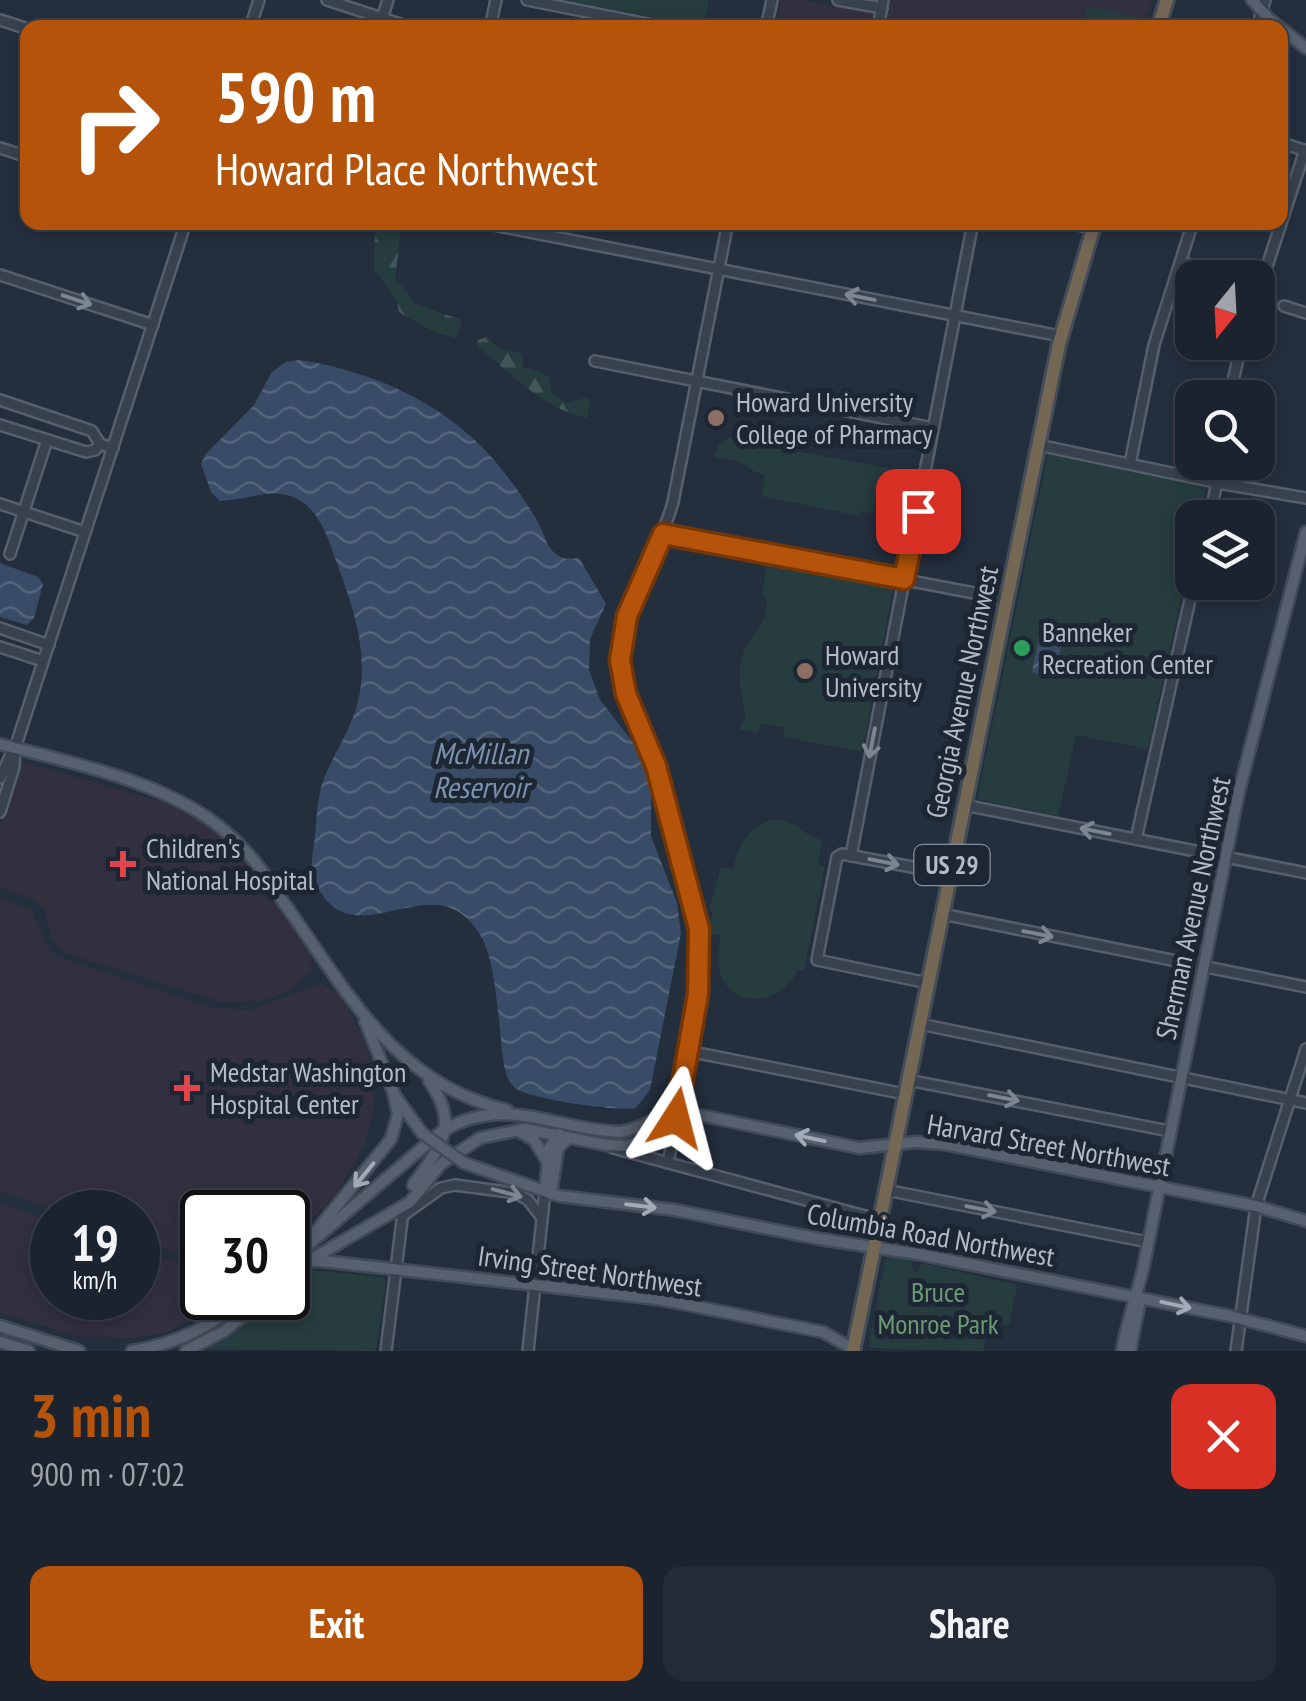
<!DOCTYPE html>
<meta charset="utf-8">
<style>
body{margin:0;font-family:"PT Sans Narrow",sans-serif;background:#242b36;color:#f1f3f6;height:100vh;display:flex;flex-direction:column;font-size:38px;white-space:nowrap}
*{box-sizing:border-box;margin:0}
p{font-size:32px;color:#a0a4aa}
.icon{flex:none;width:55px;height:55px;fill:none;stroke:currentColor;stroke-width:2;stroke-linecap:round;stroke-linejoin:round}
.map{position:relative;height:1351px;overflow:hidden}
.drawer{display:flex;flex-direction:column;background:#1b232e;flex:1}
.drawer>*{flex:none}
.hud{position:absolute;left:20px;top:20px;width:1268px;height:210px;border-radius:20px;box-shadow:0 5px 15px #0003,0 0 0 2px #39404a;background:#b45309;color:#fff;overflow:hidden}
.needle{width:65px;rotate:198deg}
.controls{position:absolute;left:1175px;top:260px;display:grid;gap:20px}
.controls a{display:grid;place-items:center;width:100px;height:100px;border-radius:20px;background:#1b232e;box-shadow:0 5px 15px #0003,0 0 0 2px #39404a;font-size:50px}
.speed{position:absolute;left:30px;top:1190px;display:flex;gap:20px;font-size:50px;font-weight:700;text-align:center}
.speed>*{display:grid;place-content:center;width:130px;height:130px;border-radius:50%;background:#1b232e;box-shadow:0 5px 15px #0003,0 0 0 2px #39404a;line-height:1}
.speed small{font-size:25px;font-weight:400}
.speed .limit{border:5px solid #111;border-radius:15px;background:#fff;color:#111}
.pin{position:absolute;display:grid;place-items:center;width:85px;height:85px;color:#fff;margin:-42px;border-radius:20px;box-shadow:0 5px 15px #0006}
.me{position:absolute;width:110px;margin:-55px;rotate:9deg;stroke-linejoin:round;filter:drop-shadow(0 0 8px #0008)}
.turn{display:flex;align-items:center;gap:35px;height:210px;padding:0 30px;font-size:45px}
.turn .icon{width:130px;height:130px;stroke-width:2.5}
.turn b{display:block;font-size:70px;line-height:85px}
.round{display:grid;place-items:center;flex:none;width:105px;height:105px;border-radius:20px;background:#242b36}
.overview{display:flex;align-items:center;justify-content:space-between;height:170px;padding:0 30px}
h1{font-size:60px;font-weight:700;line-height:75px;color:#b45309}
.button{display:flex;gap:20px;margin-top:auto;padding:20px 30px}
.button a{flex:1;height:115px;border-radius:20px;background:#b45309;color:#fff;font-size:40px;font-weight:700;line-height:115px;text-align:center}
.button a+a{background:#242b36;color:#f1f3f6}
.map>svg:first-child{display:block}
</style>
<div class="map">
<svg width="1306" height="1351" viewBox="0 0 1306 1351">
<defs>
<pattern id="forest-firs" width="22" height="20" patternUnits="userSpaceOnUse" patternTransform="scale(2.5)"><rect width="22" height="20" fill="#263c3f"/><path d="M5 1l3.5 6h-7zM16 11l3.5 6h-7z" fill="#435659"/></pattern>
<pattern id="water-waves" width="16" height="10" patternUnits="userSpaceOnUse" patternTransform="scale(2.5)"><rect width="16" height="10" fill="#394c67"/><path d="M0 5q4-4 8 0t8 0" fill="none" stroke="#53647b"/></pattern>
</defs>
<rect width="100%" height="100%" fill="#242f3e"/>
<!-- medical -->
<g fill="#32303f">
<polygon points="781,0 801,0 887,16 890,0 1152,0 1143,27 776,28"/>
<polygon points="22,762 167,803 194,817 227,841 271,894 310,955 312,971 286,992 262,1001 221,1002 62,952 52,939 46,914 38,902 0,887 0,823 18,767"/>
<polygon points="0,897 32,911 50,950 58,957 209,1007 251,1010 322,983 341,997 366,1043 375,1098 365,1144 335,1196 324,1208 288,1238 288,1212 202,1212 202,1262 138,1240 138,1212 58,1212 0,1190"/>
<polygon points="0,1204 52,1221 52,1298 138,1298 138,1249 202,1270 202,1298 222,1298 194,1319 167,1332 128,1339 73,1335 0,1313"/>
</g>
<!-- green -->
<g fill="#263c3f">
<polygon points="564,0 709,0 703,27"/>
<polygon points="1087,8 1090,7 1149,19 1146,27 1080,27"/>
<polygon points="728,438 893,469 890,485 881,484 873,514 861,511 860,516 761,496 765,475 755,472 741,462 714,457 719,444"/>
<polygon points="1048,453 1206,486 1199,517 1192,518 1192,548 1148,749 1076,735 1058,816 977,799"/>
<path d="M768,561L894,584L863,749L858,751L783,737L784,727L761,723L758,733L738,729L746,717C742,696 736,676 743,654C751,632 771,623 766,597L762,592Z"/>
<path d="M770,820C798,818 801,836 822,840L818,864L825,866L804,971L797,970C786,1002 736,1011 721,976C716,963 719,949 721,936L708,933L713,911L709,910L721,867L733,869C739,844 745,831 770,820Z"/>
<polygon points="890,1257 911,1261 914,1272 918,1272 922,1263 1017,1285 1009,1326 989,1323 983,1351 871,1348 869,1344 885,1259"/>
<polygon points="309,1270 382,1277 386,1282 376,1351 207,1349 277,1298 288,1298 288,1288"/>
</g>
<!-- forest -->
<g fill="url(#forest-firs)">
<polygon points="384,223 401,227 395,281 403,286 415,304 462,320 457,338 434,332 399,312 397,301 374,269 375,227"/>
<path d="M487,337L498,348L521,353L524,367C531,370 544,373 549,377L552,394L568,403L585,398L591,400L587,418C543,409 510,373 476,345L478,340Z"/>
</g>
<!-- water -->
<g fill="url(#water-waves)">
<path d="M299,360C376,371 455,408 503,471C516,487 528,505 538,522C544,533 546,547 557,555C565,560 571,559 579,558L606,604L590,639L589,670L600,700L643,755L651,784V836L677,903L681,933L650,1090L636,1108C619,1112 529,1099 515,1088C508,1082 506,1074 504,1066C499,1033 497,965 482,938C439,862 371,947 327,901C321,894 315,883 313,874C310,862 314,848 315,836C317,816 317,795 325,776C337,747 355,724 360,692C367,647 353,608 338,566C325,529 313,488 265,494C250,496 235,500 220,501L211,492L201,464L205,455L254,405L272,372L286,362Z"/>
<polygon points="0,563 38,577 43,584 34,618 27,625 0,617"/>
<polygon points="1041,626 1064,631 1055,677 1032,672"/>
</g>
<g fill="none" stroke-linecap="round" stroke-linejoin="round">
<!-- minor-tunnel -->
<polyline stroke="#3a4453" stroke-width="9" stroke-dasharray="9 4.5" stroke-linecap="butt" points="1263,300 1284,306"/>
<!-- minor casing -->
<g stroke="#565f6c" stroke-width="14">
<g id="minor">
<polyline points="327,0 412,28"/>
<polyline points="527,0 668,28"/>
<polyline points="838,0 882,8"/>
<polyline points="0,20 28,29"/>
<polyline points="250,28 259,0"/>
<polyline points="379,28 388,0"/>
<polyline points="490,28 496,0"/>
<polyline points="766,28 772,0"/>
<polyline points="878,28 883,0"/>
<polyline points="1257,28 1265,0"/>
<polyline points="1280,142 1306,151"/>
<polyline points="0,148 28,157"/>
<polyline points="229,222 247,222"/>
<polyline points="478,222 1060,336"/>
<polyline points="1067,222 1093,229"/>
<polyline points="1181,261 1215,278"/>
<polyline points="0,275 153,325"/>
<polyline points="1258,294 1305,150"/>
<polyline points="1284,306 1306,313"/>
<polyline points="595,361 933,428"/>
<polyline points="1229,398 1242,342"/>
<polyline points="0,400 92,431 100,444 113,448"/>
<polyline points="0,425 86,452 95,450 100,444"/>
<polyline points="1038,445 1224,484 1306,498"/>
<polyline points="1130,464 1154,345 1193,222"/>
<polyline points="1215,475 1217,462"/>
<polyline points="0,504 85,532"/>
<polyline points="1209,518 1217,483"/>
<polyline points="663,534 1006,599"/>
<polyline points="10,554 47,440"/>
<polyline points="0,628 49,645"/>
<polyline points="0,647 43,661"/>
<polyline points="0,778 13,750"/>
<polyline points="964,805 1306,873"/>
<polyline points="0,812 14,767 15,748 186,222"/>
<polyline points="1136,839 1194,582"/>
<polyline points="851,856 973,222"/>
<polyline points="942,914 1306,987"/>
<polyline points="928,983 817,960 837,857 842,854 950,874"/>
<polyline points="920,1024 1306,1103"/>
<polyline points="688,1051 905,1094"/>
<polyline points="908,1080 1169,1131"/>
<path d="M665,1114C681,1090 685,1063 691,1035C697,1005 702,976 701,945C698,889 672,814 654,760C643,726 621,697 620,660C618,605 659,555 673,502L728,222"/>
<polyline points="613,1148 880,1220"/>
<polyline points="668,1163 682,1092"/>
<polyline points="886,1190 1148,1242"/>
<polyline points="402,1216 441,1188 455,1185 516,1193 528,1200 542,1218"/>
<polyline points="386,1351 403,1212"/>
<polyline points="528,1351 545,1191"/>
<polyline points="1236,1351 1256,1206 1306,1049"/>
</g>
</g>
<!-- major casing -->
<g stroke="#414a57" stroke-width="15">
<g id="major">
<polyline points="1252,0 1269,19 1306,48"/>
<path d="M0,744C72,763 169,782 226,832C250,852 267,877 284,903C347,991 394,1084 507,1110"/>
<polyline points="365,1021 395,1096 422,1133"/>
<polyline points="518,1131 534,1140 547,1161"/>
<polyline points="464,1163 559,1196 675,1210 820,1239 918,1254 1230,1316 1306,1336"/>
<path d="M413,1185C440,1147 461,1126 429,1081"/>
<polyline points="545,1191 549,1149 559,1134"/>
<polyline points="551,1194 558,1148 569,1137"/>
<polyline points="313,1235 391,1139 398,1114 393,1091"/>
<polyline points="293,1261 322,1261 658,1299 823,1332 855,1350"/>
<path d="M288,1262L441,1132C504,1093 555,1130 620,1132C642,1130 658,1113 680,1111L859,1148L916,1142L944,1144L1256,1206L1306,1221"/>
<polyline points="288,1280 317,1256 410,1202 441,1164 480,1138 525,1129 606,1145 627,1146 653,1135 675,1112"/>
<polyline points="0,1326 79,1351"/>
<polyline points="0,1342 29,1351"/>
<path d="M132,1351C177,1344 211,1326 246,1298"/>
<polyline points="186,1351 224,1331 266,1298"/>
<path d="M1122,1351C1127,1322 1136,1297 1143,1269L1239,791L1306,532"/>
<polyline points="1130,1351 1139,1306 1137,1296"/>
</g>
</g>
<!-- highway casing -->
<g stroke="#434c59" stroke-width="18">
<g id="highway">
<polyline points="1158,28 1167,0"/>
<polyline points="853,1351 1059,344 1095,222"/>
</g>
</g>
<!-- minor -->
<use href="#minor" stroke="#38414e" stroke-width="9"/>
<!-- major -->
<use href="#major" stroke="#56606e" stroke-width="10"/>
<!-- highway -->
<use href="#highway" stroke="#746855" stroke-width="12"/>
<!-- major-bridge casing -->
<g stroke="#414a57" stroke-width="15" stroke-linecap="butt">
<polyline id="major-bridge" points="422,1133 464,1163"/>
</g>
<!-- major-bridge -->
<use href="#major-bridge" stroke="#56606e" stroke-width="10"/>
</g>
<!-- one-way arrows -->
<defs><path id="oneway-shaft" d="M-6 0H5M1.5-3L5.5 0L1.5 3" fill="none" stroke-width="1.6" stroke-linecap="round" stroke-linejoin="round" transform="scale(2.5)"/></defs>
<g stroke="#7c8592">
<use href="#oneway-shaft" transform="translate(860 297) rotate(-169)"/>
<use href="#oneway-shaft" transform="translate(77 300) rotate(18)"/>
<use href="#oneway-shaft" transform="translate(872 743) rotate(101)"/>
<use href="#oneway-shaft" transform="translate(1095 831) rotate(-169)"/>
<use href="#oneway-shaft" transform="translate(884 862) rotate(11)"/>
<use href="#oneway-shaft" transform="translate(1038 934) rotate(11)"/>
<use href="#oneway-shaft" transform="translate(1004 1098) rotate(11)"/>
<use href="#oneway-shaft" transform="translate(507 1193) rotate(15)"/>
<use href="#oneway-shaft" transform="translate(981 1209) rotate(11)"/>
</g>
<g stroke="#a1aab7">
<use href="#oneway-shaft" transform="translate(810 1138) rotate(-168)"/>
<use href="#oneway-shaft" transform="translate(364 1175) rotate(129)"/>
<use href="#oneway-shaft" transform="translate(641 1206) rotate(7)"/>
<use href="#oneway-shaft" transform="translate(1176 1305) rotate(12)"/>
</g>
<g fill="none" stroke-linecap="round" stroke-linejoin="round">
<!-- route casing -->
<g stroke="#753606" stroke-width="25">
<polyline id="route" points="676,1118 698,994 699,929 656,766 626,694 620,660 627,616 663,534 904,579 918,511"/>
</g>
<!-- route -->
<use href="#route" stroke="#b45309" stroke-width="18"/>
</g>
<!-- markers -->
<g fill="#8d6e63" stroke="#1d2633" stroke-width="4">
<circle cx="716" cy="418" r="10"/>
<circle cx="805" cy="671" r="10"/>
</g>
<circle fill="#2e9e5b" stroke="#1d2633" stroke-width="4" cx="1022" cy="648" r="10"/>
<g fill="#e0444e" stroke="#1d2633" stroke-width="4">
<path d="M118 849h10v10h10v10h-10v10h-10v-10h-10v-10h10z"/>
<path d="M182 1073h10v10h10v10h-10v10h-10v-10h-10v-10h10z"/>
</g>
<g text-anchor="middle" stroke-width="10" stroke-linejoin="round" paint-order="stroke">
<!-- shield labels -->
<rect fill="#1d2633" stroke="#878f9c" stroke-width="2.5" x="914.5" y="845" width="75" height="40" rx="8"/>
<g font-size="25" font-weight="bold" fill="#b4bcc9">
<text x="952" y="874">US 29</text>
</g>
<!-- poi labels -->
<g font-size="28" fill="#b4bcc9" stroke="#1d2633" text-anchor="start">
<text x="736" y="412">Howard University<tspan x="736" dy="32">College of Pharmacy</tspan></text>
<text x="1042" y="642">Banneker<tspan x="1042" dy="32">Recreation Center</tspan></text>
<text x="825" y="665">Howard<tspan x="825" dy="32">University</tspan></text>
<text x="146" y="858">Children's<tspan x="146" dy="32">National Hospital</tspan></text>
<text x="210" y="1082">Medstar Washington<tspan x="210" dy="32">Hospital Center</tspan></text>
</g>
<!-- street labels -->
<g font-size="28" fill="#b4bcc9" stroke="#1d2633">
<text transform="translate(962 692) rotate(-78)" y="10">Georgia Avenue Northwest</text>
<text transform="translate(1193 908) rotate(-78)" y="10">Sherman Avenue Northwest</text>
<text transform="translate(1049 1145) rotate(10)" y="10">Harvard Street Northwest</text>
<text transform="translate(931 1235) rotate(10)" y="10">Columbia Road Northwest</text>
<text transform="translate(590 1271) rotate(8)" y="10">Irving Street Northwest</text>
</g>
<!-- park labels -->
<g font-size="28" fill="#6b9a76" stroke="#1d2633">
<text x="938" y="1302">Bruce<tspan x="938" dy="32">Monroe Park</tspan></text>
</g>
<!-- water labels -->
<g font-size="30" font-style="italic" fill="#7c92b1" stroke="#1d2633">
<text x="481" y="764">McMillan<tspan x="481" dy="34">Reservoir</tspan></text>
</g>
</g>
</svg>
<div class="controls">
<a><svg class="needle" viewBox="-14 -14 28 28"><path d="M0-13l5 13h-10z" fill="#e53935"/><path d="M0 13l5-13h-10z" fill="#a0a4aa"/></svg></a>
<a><svg class="icon" aria-label="search" viewBox="0 0 24 24"><circle cx="10" cy="10" r="6"/><path d="M15 15l6 6"/></svg></a>
<a><svg class="icon" aria-label="layers" viewBox="0 0 24 24"><path d="M12 4l9 5-9 5-9-5zM3 14l9 5 9-5"/></svg></a>
</div>
<div class="speed"><div>19<small>km/h</small></div><div class="limit">30</div></div>
<div class="pin" style="left:918px;top:511px;background:#d93025"><svg class="icon" aria-label="arrive" viewBox="0 0 24 24"><path d="M6 21V4h12l-3 4 3 4H6"/></svg></div>
<svg class="me" style="left:676px;top:1118px" viewBox="-20 -20 40 40"><path d="M0-17L14 15 0 8-14 15z" fill="#b45309" stroke="#fff" stroke-width="4"/></svg>
<div class="hud">
<div class="turn"><svg class="icon" aria-label="right" viewBox="0 0 24 24"><path d="M7 20v-9h11M14 6l5 5-5 5"/></svg><div><b>590 m</b>Howard Place Northwest</div></div>
</div>
</div>
<section class="drawer">
<div class="overview"><div><h1>3 min</h1><p>900 m · 07:02</p></div><a class="round" style="background:#d93025;color:#fff"><svg class="icon" aria-label="close" viewBox="0 0 24 24"><path d="M6 6l12 12M18 6L6 18"/></svg></a></div>
<div class="button"><a>Exit</a><a>Share</a></div>
</section>
